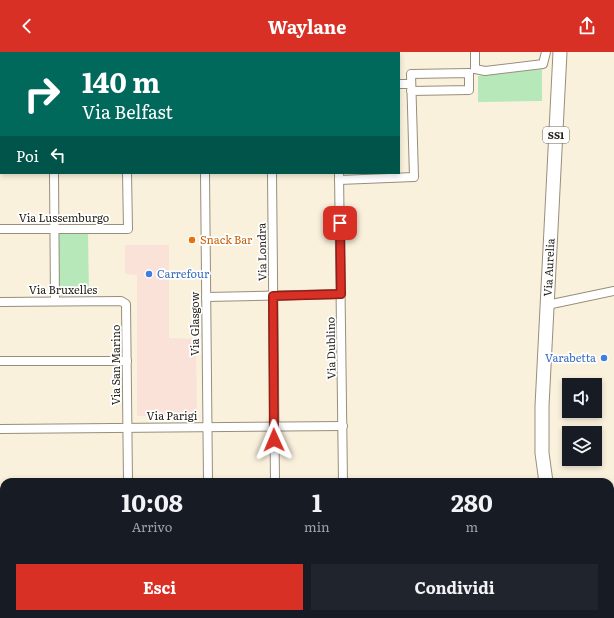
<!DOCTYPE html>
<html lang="it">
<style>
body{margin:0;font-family:Literata,serif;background:#20242c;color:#f1f3f6;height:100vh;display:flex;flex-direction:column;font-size:15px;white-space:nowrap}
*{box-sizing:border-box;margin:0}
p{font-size:13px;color:#9ea1a6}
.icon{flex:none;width:22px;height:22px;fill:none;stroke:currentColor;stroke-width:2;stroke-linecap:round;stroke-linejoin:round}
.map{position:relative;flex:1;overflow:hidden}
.side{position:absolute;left:0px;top:426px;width:614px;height:140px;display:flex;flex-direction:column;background:#171b24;border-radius:12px 12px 0 0;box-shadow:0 2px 6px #0003}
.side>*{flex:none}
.hud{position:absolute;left:0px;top:0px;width:400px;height:122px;box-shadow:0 2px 6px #0003;background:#00695c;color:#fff;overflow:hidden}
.tools{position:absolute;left:562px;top:326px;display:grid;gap:8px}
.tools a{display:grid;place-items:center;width:40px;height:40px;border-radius:0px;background:#171b24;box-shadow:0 2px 6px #0003;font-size:20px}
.pin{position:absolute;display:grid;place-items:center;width:34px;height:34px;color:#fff;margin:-17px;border-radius:8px;box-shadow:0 2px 6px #0006}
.me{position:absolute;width:44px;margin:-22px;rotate:359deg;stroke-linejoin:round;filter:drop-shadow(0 0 3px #0008)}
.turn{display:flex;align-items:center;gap:14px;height:84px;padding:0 16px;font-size:18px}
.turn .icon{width:52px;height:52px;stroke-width:2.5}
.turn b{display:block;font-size:28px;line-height:34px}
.then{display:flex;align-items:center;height:38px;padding:0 16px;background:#0003;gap:8px;font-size:15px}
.eta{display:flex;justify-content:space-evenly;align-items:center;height:68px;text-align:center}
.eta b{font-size:24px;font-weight:700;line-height:28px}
.cta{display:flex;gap:8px;margin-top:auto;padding:8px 16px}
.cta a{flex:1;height:46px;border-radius:0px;background:#d93025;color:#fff;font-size:16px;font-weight:700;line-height:46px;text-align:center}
.cta a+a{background:#20242c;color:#f1f3f6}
header{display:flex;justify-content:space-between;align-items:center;height:52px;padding:0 16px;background:#d93025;color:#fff;font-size:18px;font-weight:700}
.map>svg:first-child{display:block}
</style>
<header><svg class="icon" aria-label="back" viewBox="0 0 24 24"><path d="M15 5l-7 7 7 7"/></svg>Waylane<svg class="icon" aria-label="share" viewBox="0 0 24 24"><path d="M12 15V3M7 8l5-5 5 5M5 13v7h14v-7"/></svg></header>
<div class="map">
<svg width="614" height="566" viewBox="0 0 614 566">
<rect width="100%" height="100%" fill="#faf1dd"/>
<!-- commercial -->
<polygon fill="#fae2d8" points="125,193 169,193 169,286 196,287 197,364 137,364 137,223 125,222"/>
<!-- green -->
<g fill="#b6e8b9">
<polygon points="542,17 542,49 478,50 478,24"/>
<polygon points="59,180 88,181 89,244 59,244"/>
</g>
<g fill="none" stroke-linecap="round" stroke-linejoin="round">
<!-- minor casing -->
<g stroke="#978e7c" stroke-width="10">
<g id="minor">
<polyline points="54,0 54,1"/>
<polyline points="124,0 124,1"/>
<polyline points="203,0 203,1"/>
<polyline points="271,0 271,1"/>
<polyline points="337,0 337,1"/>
<polyline points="28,1 29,0"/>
<polyline points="0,17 1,18"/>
<polyline points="475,17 485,19 543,12 546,0"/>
<polyline points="475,17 475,0"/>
<polyline points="399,32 411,32"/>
<polyline points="54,121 55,249"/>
<polyline points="205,121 208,430"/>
<polyline points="272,121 275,430"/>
<polyline points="339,121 343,430"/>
<polyline points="339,128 414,125 411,22 469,21 469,38 411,39"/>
<polyline points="0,177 128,177 127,121"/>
<polyline points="206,245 341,242"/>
<polyline points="0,250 121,249 126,252 128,430"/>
<polyline points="547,253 614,239"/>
<polyline points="0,309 127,309"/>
<polyline points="0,377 343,374"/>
<polyline points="0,446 4,446"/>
<polyline points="14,562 14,566"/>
<polyline points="70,562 70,566"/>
<polyline points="132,562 132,566"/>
<polyline points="210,562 210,566"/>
<polyline points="277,562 277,566"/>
<polyline points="344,562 344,566"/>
</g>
</g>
<!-- primary casing -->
<g stroke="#978e7c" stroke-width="15">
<g id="primary">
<path id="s1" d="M546,430L542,401V354L560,0"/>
<polyline points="573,562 574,566"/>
</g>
</g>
<!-- minor -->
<use href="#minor" stroke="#fff" stroke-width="8"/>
<!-- primary -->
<use href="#primary" stroke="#fff" stroke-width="13"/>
</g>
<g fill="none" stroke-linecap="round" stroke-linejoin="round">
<!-- route casing -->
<g stroke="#8d1f18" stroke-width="10">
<polyline id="route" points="274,388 273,244 341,242 340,171"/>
</g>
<!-- route -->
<use href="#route" stroke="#d93025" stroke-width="7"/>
</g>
<!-- markers -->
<circle fill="#e8710a" stroke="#fff" stroke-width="1.5" cx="192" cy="188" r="4"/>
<g fill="#3f7fe0" stroke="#fff" stroke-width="1.5">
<circle cx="149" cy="222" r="4"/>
<circle cx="604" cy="306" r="4"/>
</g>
<g text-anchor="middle" stroke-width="3.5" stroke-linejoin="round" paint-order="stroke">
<!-- shield labels -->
<rect fill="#fff" stroke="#686661" stroke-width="1" x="543" y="75" width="26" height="16" rx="3"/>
<g font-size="10" font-weight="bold" fill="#28241d">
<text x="556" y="87">SS1</text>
</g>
<!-- street labels -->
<g font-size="11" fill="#28241d" stroke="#fff">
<text x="64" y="170">Via Lussemburgo</text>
<text transform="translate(262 200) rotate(-91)" y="4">Via Londra</text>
<text dy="4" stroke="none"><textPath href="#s1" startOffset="215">Via Aurelia</textPath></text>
<text x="63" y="242">Via Bruxelles</text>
<text transform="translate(195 272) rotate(-90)" y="4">Via Glasgow</text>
<text transform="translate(331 296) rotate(-91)" y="4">Via Dublino</text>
<text transform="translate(116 313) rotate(-90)" y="4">Via San Marino</text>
<text x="172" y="368">Via Parigi</text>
</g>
<!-- food labels -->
<g font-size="11" fill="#c56008" stroke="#fff" text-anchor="start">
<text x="200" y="192">Snack Bar</text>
</g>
<!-- shop labels -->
<g font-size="11" fill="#366cbe" stroke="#fff" text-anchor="start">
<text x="157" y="226">Carrefour</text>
<text x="596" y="310" text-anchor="end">Varabetta</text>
</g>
</g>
</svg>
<div class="tools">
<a><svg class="icon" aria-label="sound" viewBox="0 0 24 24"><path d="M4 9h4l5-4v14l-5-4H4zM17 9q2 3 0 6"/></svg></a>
<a><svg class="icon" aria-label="layers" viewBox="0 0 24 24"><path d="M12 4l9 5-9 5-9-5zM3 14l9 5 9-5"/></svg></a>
</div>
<div class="pin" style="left:340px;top:171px;background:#d93025"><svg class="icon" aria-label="arrive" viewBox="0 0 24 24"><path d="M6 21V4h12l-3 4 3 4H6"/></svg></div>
<svg class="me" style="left:274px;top:388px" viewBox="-20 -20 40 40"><path d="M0-17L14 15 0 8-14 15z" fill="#d93025" stroke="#fff" stroke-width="4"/></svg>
<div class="hud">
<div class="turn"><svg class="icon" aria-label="right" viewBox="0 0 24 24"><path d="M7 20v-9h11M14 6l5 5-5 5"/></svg><div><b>140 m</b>Via Belfast</div></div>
<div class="then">Poi<svg class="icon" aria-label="left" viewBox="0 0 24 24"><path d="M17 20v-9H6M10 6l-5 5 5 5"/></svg></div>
</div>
<section class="side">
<div class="eta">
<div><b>10:08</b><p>Arrivo</p></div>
<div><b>1</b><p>min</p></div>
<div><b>280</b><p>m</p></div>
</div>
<div class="cta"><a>Esci</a><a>Condividi</a></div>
</section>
</div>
